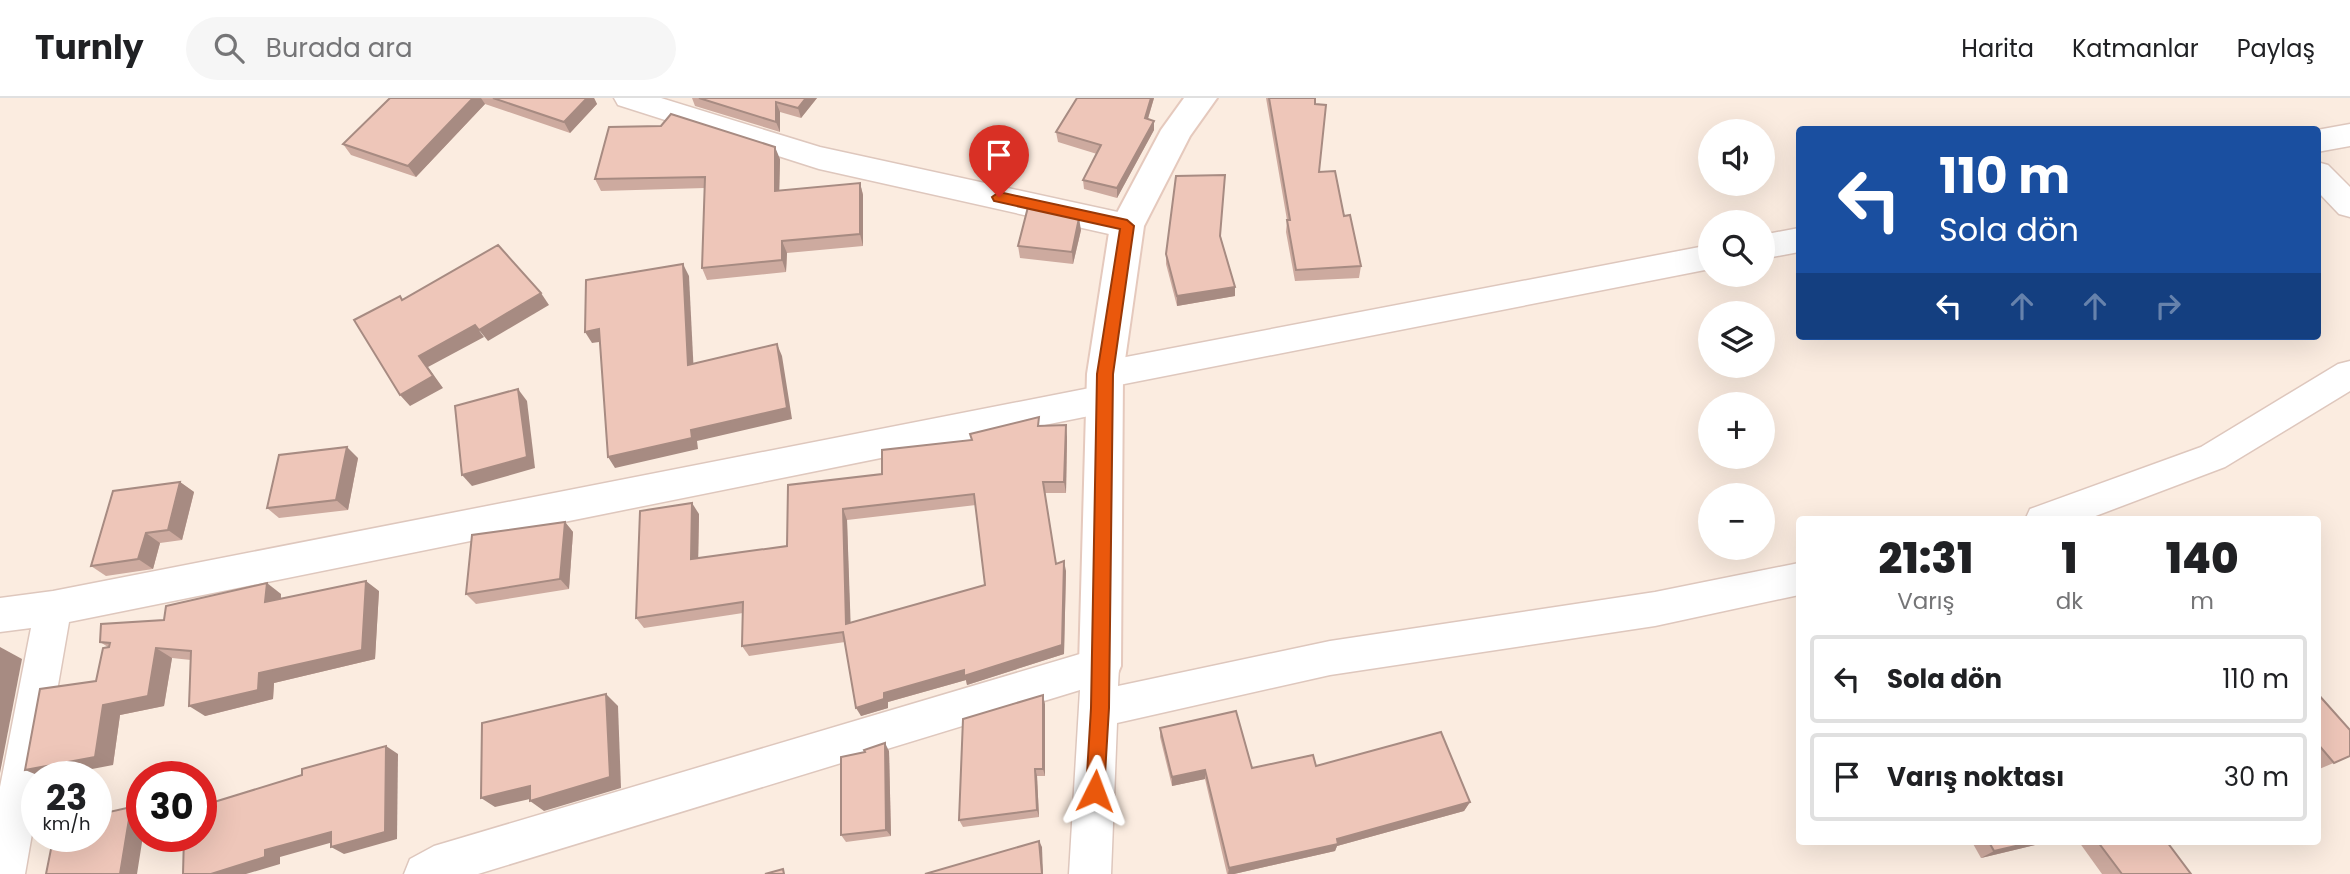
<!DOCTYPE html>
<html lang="tr">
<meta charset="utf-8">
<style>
body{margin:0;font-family:Poppins,sans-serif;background:#f6f6f6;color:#202124;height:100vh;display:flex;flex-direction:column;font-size:26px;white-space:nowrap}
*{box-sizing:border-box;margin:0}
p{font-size:23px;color:#757577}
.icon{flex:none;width:38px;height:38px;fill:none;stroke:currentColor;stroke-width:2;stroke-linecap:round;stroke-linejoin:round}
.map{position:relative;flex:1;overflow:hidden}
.side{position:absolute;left:1796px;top:418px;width:525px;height:329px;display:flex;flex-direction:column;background:#fff;border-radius:7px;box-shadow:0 7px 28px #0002}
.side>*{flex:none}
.guide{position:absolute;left:1796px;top:28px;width:525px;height:214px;border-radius:7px;box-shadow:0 7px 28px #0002;background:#1a4fa0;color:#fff;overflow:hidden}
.tools{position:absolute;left:1698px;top:21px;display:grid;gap:14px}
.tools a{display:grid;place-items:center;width:77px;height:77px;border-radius:50%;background:#fff;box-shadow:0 7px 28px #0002;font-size:35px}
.speed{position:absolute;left:21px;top:663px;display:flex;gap:14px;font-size:35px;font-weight:700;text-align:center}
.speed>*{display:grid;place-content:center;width:91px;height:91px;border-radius:50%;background:#fff;box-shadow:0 7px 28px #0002;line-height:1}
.speed small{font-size:18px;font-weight:400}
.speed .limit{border:10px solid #d22;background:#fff;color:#111}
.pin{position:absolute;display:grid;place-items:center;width:60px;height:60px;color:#fff;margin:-72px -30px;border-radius:50% 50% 50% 0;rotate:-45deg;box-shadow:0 0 7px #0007}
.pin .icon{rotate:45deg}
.me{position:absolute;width:77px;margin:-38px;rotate:3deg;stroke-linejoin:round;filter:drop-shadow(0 0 5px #0008)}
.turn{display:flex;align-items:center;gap:24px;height:147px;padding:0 28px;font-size:32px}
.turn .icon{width:91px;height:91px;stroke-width:2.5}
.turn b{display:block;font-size:49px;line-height:60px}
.lanes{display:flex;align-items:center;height:66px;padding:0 28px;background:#0003;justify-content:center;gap:35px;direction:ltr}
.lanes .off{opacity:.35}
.eta{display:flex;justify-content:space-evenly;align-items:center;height:119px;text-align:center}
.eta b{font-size:42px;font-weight:800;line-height:49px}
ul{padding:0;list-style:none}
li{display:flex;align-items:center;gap:21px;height:88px;margin:0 14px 10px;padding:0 14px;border:4px solid #e0e0e0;border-radius:7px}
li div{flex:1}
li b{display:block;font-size:26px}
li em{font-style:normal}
header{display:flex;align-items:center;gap:42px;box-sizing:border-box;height:98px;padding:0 35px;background:#fff;border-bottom:2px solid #e0e0e0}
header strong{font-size:33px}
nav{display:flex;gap:38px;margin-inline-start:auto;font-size:24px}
.search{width:490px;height:63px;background:#f6f6f6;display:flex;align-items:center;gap:18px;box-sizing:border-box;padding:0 24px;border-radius:38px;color:#757577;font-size:26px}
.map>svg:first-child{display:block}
</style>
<header>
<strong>Turnly</strong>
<div class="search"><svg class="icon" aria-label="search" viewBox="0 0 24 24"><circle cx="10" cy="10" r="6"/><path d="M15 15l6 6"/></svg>Burada ara</div>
<nav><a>Harita</a><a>Katmanlar</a><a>Paylaş</a></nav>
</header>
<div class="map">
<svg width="2350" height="776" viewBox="0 0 2350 776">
<rect width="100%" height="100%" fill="#fbece0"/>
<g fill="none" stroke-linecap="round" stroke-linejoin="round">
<!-- minor casing -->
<g stroke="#dec7bd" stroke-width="3">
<g id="minor">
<polygon points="614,0 661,0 820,49 1127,116 1138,120 1142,128 1138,136 1127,140 819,71 618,7"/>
<polygon points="2350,26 2350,48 2317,54 2317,32"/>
<polygon points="2317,64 2328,67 2350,89 2350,119 2339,116 2317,93"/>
<polygon points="1799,130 1799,154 1762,161 1762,137"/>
<polygon points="1710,147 1710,171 1109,289 1116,291 1121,301 1116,311 1104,315 69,524 42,679 37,679 37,707 25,776 0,776 0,689 31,530 0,534 0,500 53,493 1100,288 1093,286 1088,276 1093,266 1105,263"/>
<polygon points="2350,263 2350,293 2225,369 2085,422 2025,422 2030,411 2201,349 2338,266"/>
<polygon points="1799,465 1799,497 1655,528 1330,577 1117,625 1111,776 1069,776 1080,592 478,776 404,776 410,761 434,748 1100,550 1113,556 1119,568 1118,588 1330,543 1655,494"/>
</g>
</g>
<!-- secondary casing -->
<g stroke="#e5c9bd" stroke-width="4">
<polygon id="secondary" points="1184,0 1217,0 1190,38 1144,128 1123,276 1121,568 1115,582 1100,587 1085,582 1079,568 1087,276 1110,128 1161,32"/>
</g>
<!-- minor -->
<use href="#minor" fill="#fff" fill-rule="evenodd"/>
<!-- secondary -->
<use href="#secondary" fill="#fff" fill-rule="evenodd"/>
</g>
<!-- wall -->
<g fill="#cdaa9f" fill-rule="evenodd">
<polygon points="390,0 594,0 597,6 570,35 485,6 416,79 351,57 343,46"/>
<polygon points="692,0 817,0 801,20 780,14 780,34 695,8"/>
<polygon points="1077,0 1154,0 1148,21 1154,23 1154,32 1117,100 1084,91 1083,82 1097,56 1058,44 1056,34"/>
<polygon points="1266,0 1315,0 1319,74 1344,118 1361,168 1359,180 1295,183 1286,134 1287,122"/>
<polygon points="780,61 779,93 860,85 863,97 863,148 787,155 786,174 707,182 702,170 705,90 601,93 595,81"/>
<polygon points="1081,132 1073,166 1020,160 1018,148"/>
<polygon points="1221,139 1235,198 1177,208 1166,166 1166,156"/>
<path d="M1040,328L1067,339L1066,395H1045L1056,466L1066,473L1064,556L967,587L966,582L888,604V610L861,618L845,544L749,558L742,548L743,515L644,530L636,520L699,416L698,460L787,448L882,376L972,342ZM976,407L985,487L850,525L847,422Z"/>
<polygon points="358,360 348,412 279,420 267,410"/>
<polygon points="180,384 194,394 182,442 160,445 153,471 106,478 91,468"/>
<polygon points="565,424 573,434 569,491 476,506 466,496"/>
<polygon points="379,493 375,561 274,585 273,601 205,618 191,562 172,560 164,608 120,617 113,667 96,583 108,549 100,544 164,522 281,496 281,501"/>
<polygon points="2317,595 2350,658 2317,672"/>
<polygon points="1045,606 1045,678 1037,678 1039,719 963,729 959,722"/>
<polygon points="1160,630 1252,670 1316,668 1470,704 1464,713 1337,748 1335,753 1234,776 1227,776 1205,681 1172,688 1160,639"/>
<polygon points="889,653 891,738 846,744 841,737"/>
<polygon points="1972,744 2047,744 1981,760"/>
<polygon points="2079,744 2167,744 2191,776 2102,776"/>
</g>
<!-- shaded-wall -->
<g fill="#a78b82">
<polygon points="473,0 481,0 485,6 416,79 408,68"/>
<polygon points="587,0 594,0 597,6 570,35 564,24"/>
<polygon points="806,0 817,0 801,20 798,10"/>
<polygon points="1151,0 1154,0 1145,30 1145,20"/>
<polygon points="776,4 780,14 780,34 776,24"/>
<polygon points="1154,23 1154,32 1117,100 1117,90"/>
<polygon points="775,49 780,61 779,105 775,93"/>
<polygon points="860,85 863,97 863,148 860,136"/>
<polygon points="1079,120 1081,132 1073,166 1072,154"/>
<polygon points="782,143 787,155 786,174 782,162"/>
<polygon points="683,166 689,178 694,278 688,267"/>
<polygon points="1235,189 1235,198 1177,208 1177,198"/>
<polygon points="541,195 549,207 488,243 479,232"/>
<polygon points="475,227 484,239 428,269 443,290 410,308 400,297 419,258"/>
<polygon points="599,231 606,243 592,245 585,234"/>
<polygon points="777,246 782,258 792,321 697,343 698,351 615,370 608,359 691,332"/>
<polygon points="518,291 527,303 535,370 472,388 462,377"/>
<polygon points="1066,327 1067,339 1066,395 1064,384"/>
<polygon points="347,349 358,360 348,412 336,402"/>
<polygon points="180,384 194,394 182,442 168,432"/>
<polygon points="692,405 699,416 698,471 691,461"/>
<polygon points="843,411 847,422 851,536 846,526"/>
<polygon points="565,424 573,434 569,491 560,481"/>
<polygon points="146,435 160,445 153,471 138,461"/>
<polygon points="1064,463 1066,473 1064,556 967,587 966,582 888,604 888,610 861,618 856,610 884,595"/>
<polygon points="366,483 379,493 375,561 274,585 273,601 205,618 189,608 259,575"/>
<polygon points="267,485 281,496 280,515 265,504"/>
<polygon points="0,549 22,561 0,675"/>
<polygon points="156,550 172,560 164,608 120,617 113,667 50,679 42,679 25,672 103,607"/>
<polygon points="606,596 618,608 621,690 544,713 530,703"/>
<polygon points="1043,597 1045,606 1045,678 1043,671"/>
<polygon points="885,645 889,653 891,738 886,732"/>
<polygon points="386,648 398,656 397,741 344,756 331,749"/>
<polygon points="1035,671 1037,678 1039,719 1037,712"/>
<polygon points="1205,672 1205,681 1172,688 1172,679"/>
<polygon points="530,688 543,698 495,709 481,700"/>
<polygon points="1470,704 1464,713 1337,748 1335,753 1234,776 1228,776 1229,770"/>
<polygon points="131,709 142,714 142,738 143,738 137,776 120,776"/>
<polygon points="331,734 344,741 280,759 280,766 246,776 211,776 265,752"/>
<polygon points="1039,743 1042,749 1043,776 1042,776"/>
<polygon points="2033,744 2047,744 1981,760 1994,753"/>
</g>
<!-- building -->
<g fill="#eec6b9" stroke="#a78b82" stroke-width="2" fill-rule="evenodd">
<polygon points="390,0 473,0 408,68 343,46"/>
<polygon points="493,0 587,0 564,24"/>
<polygon points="699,0 806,0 798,10 776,4 776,24"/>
<polygon points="1077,0 1151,0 1145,20 1154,23 1117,90 1083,82 1101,47 1056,34"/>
<polygon points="1269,0 1315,0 1315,6 1326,7 1319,74 1335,73 1344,118 1350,117 1361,168 1296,172 1287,122 1290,122"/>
<polygon points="671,16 775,49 775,93 860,85 860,136 782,143 782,162 702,170 705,79 595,81 609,29 661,28"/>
<polygon points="1225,77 1220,138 1235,189 1177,198 1166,156 1176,78"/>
<polygon points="1028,109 1079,120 1072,154 1018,148"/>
<polygon points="498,147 541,195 479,232 475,227 419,258 433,278 400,297 354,222 400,198 402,202"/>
<polygon points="683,166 688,267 777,246 787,310 691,332 692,340 608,359 599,231 585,234 586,182"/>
<polygon points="518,291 527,359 462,377 455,308"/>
<path d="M1039,319L1038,328L1066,327L1064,384H1043L1056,466L1064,463L1062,547L964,578V572L884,595V601L856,610L843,534L742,548L743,504L636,520L640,413L692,405L691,461L787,448L788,387L882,376V352L972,342L970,336ZM974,396L985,487L846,526L843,411Z"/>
<polygon points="347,349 336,402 267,410 279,357"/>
<polygon points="180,384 168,432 146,435 138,461 91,468 113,393"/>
<polygon points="565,424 560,481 466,496 472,437"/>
<polygon points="366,483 362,552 259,575 258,592 189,608 191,553 156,550 148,598 103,607 95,659 25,672 40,591 96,583 103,550 109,549 110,545 100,544 101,526 164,522 166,508 267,485 265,504"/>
<polygon points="2317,595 2350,632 2350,658 2334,665 2317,645"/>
<polygon points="606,596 610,679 530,703 530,688 481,700 482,625"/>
<polygon points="1043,597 1043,671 1035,671 1037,712 959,722 963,621"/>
<polygon points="1236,613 1252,670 1313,657 1316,668 1441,634 1470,704 1337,741 1338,746 1229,770 1205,672 1172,679 1160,630"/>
<polygon points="885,645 886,732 841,737 841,659 865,654 864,652"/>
<polygon points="386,648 385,734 331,749 331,734 265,752 265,759 211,776 183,776 184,738 201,738 201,708 302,677 302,671"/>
<polygon points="131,709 120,776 46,776 51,751 68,747 70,738 96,738 96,717"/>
<polygon points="1039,743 1042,776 925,776"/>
<polygon points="1989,744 2033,744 1994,753"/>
<polygon points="2098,744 2167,744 2191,776 2122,776"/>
<polygon points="783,771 784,776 765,776"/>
</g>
<!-- route -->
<polygon fill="#ea580c" stroke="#983908" stroke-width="2" points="999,94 1127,122 1134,128 1113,276 1109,610 1104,693 1101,699 1095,702 1089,699 1086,693 1091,610 1097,276 1120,131 994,103 992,99"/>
</svg>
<div class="tools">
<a><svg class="icon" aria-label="sound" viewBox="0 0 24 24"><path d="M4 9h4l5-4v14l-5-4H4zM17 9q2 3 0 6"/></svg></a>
<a><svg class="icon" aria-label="search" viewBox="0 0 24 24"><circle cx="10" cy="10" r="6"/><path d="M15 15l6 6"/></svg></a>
<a><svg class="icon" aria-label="layers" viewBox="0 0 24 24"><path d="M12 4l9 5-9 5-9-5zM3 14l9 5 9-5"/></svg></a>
<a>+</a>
<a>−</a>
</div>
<div class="speed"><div>23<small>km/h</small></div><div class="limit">30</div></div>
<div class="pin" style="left:999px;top:99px;background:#d93025"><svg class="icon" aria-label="arrive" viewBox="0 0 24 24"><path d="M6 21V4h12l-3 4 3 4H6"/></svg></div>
<svg class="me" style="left:1095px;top:693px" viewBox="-20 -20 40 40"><path d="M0-17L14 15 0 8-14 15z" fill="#ea580c" stroke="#fff" stroke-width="4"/></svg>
<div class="guide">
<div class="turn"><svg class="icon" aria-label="left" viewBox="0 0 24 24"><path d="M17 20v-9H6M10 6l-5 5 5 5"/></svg><div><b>110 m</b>Sola dön</div></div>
<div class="lanes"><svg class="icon" aria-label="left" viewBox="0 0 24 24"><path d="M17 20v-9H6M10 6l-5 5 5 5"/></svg><svg class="icon off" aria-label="ahead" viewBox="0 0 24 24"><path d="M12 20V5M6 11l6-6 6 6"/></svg><svg class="icon off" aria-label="ahead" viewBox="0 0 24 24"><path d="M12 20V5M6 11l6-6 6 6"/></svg><svg class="icon off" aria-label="right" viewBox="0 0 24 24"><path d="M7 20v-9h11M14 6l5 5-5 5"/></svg></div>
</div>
<section class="side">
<div class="eta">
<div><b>21:31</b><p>Varış</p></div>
<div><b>1</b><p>dk</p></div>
<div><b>140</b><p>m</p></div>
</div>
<ul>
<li><svg class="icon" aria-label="left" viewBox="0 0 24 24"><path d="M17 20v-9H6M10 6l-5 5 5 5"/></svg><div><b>Sola dön</b></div><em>110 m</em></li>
<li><svg class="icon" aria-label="arrive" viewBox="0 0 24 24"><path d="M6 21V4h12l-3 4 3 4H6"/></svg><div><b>Varış noktası</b></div><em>30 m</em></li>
</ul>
</section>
</div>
